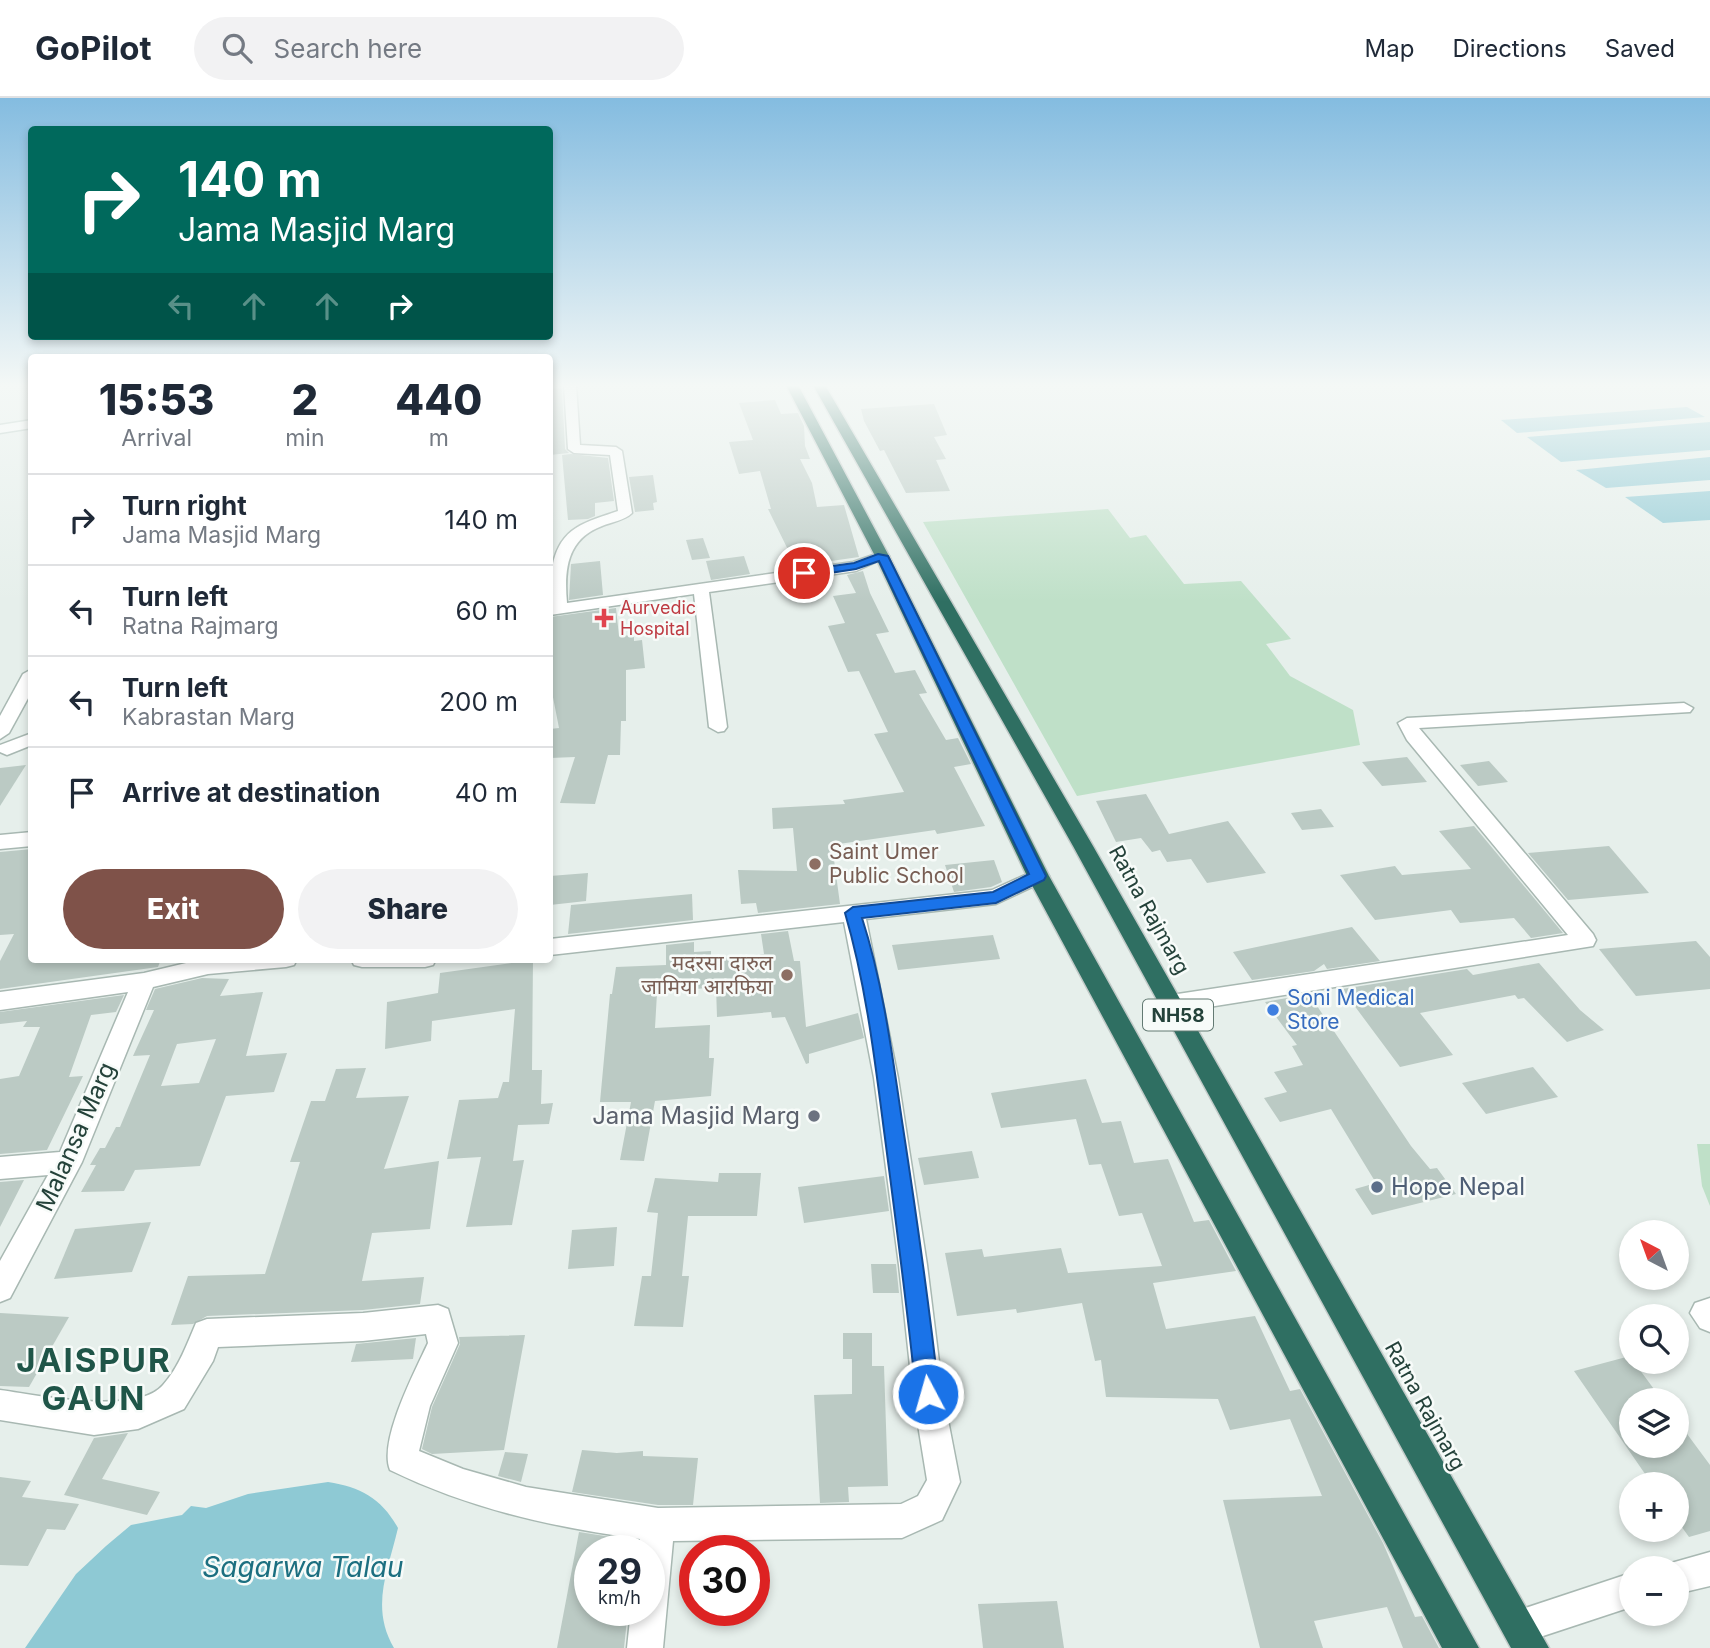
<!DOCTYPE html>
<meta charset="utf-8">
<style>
body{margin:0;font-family:Inter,"Noto Sans Devanagari",sans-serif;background:#f2f2f3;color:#1f2937;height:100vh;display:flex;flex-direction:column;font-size:26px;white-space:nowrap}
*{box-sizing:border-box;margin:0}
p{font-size:23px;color:#747a83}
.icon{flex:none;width:38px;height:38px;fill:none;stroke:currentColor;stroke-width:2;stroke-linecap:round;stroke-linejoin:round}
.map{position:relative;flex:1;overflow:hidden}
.drawer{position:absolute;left:28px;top:256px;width:525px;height:609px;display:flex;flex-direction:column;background:#fff;border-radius:7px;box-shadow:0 4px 10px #0003}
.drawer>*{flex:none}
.top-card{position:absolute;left:28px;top:28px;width:525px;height:214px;border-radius:7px;box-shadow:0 4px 10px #0003;background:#00695c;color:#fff;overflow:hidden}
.needle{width:46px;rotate:319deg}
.controls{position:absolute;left:1619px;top:1122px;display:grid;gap:14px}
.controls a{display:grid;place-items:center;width:70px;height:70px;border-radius:50%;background:#fff;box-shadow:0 4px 10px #0003;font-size:35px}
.speed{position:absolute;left:574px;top:1437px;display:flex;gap:14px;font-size:35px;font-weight:700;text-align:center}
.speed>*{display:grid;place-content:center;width:91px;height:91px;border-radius:50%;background:#fff;box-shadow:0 4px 10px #0003;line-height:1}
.speed small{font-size:18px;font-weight:400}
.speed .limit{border:10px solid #d22;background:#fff;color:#111}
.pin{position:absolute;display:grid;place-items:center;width:60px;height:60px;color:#fff;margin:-30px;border:4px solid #fff;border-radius:50%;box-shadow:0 2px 7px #0007}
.me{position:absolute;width:77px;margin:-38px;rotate:354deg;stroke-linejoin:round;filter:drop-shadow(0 0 5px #0008)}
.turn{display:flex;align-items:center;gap:24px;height:147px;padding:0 35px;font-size:32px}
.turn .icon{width:91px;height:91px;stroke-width:2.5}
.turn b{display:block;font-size:49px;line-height:60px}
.lanes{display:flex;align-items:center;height:66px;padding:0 35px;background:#0003;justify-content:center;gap:35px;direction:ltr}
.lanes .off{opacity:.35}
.eta{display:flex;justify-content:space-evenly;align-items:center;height:119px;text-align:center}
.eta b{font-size:42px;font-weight:800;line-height:49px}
.cta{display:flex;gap:14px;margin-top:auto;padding:14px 35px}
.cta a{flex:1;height:80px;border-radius:42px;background:#7f5249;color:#fff;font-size:28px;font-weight:800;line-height:80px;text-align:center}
.cta a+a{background:#f2f2f3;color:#1f2937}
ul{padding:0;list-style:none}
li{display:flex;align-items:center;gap:21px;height:91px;padding:0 35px;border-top:2px solid #e0e1e3}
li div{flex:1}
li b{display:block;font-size:26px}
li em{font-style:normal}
header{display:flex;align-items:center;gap:42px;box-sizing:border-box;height:98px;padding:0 35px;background:#fff;border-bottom:2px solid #e0e1e3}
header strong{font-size:33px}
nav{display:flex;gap:38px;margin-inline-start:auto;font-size:24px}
.search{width:490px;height:63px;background:#f2f2f3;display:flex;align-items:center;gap:18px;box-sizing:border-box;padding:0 24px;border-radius:38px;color:#747a83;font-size:26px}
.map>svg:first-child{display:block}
</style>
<header>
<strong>GoPilot</strong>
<div class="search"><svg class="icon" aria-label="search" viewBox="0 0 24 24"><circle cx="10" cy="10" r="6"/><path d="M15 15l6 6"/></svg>Search here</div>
<nav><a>Map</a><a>Directions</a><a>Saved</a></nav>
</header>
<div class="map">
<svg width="1710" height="1550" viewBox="0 0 1710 1550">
<rect width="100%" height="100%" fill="#e6efeb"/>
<!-- green -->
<g fill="#bfe0c8">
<polygon points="1108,411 1130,440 1146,437 1184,486 1241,483 1291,541 1266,546 1290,578 1353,612 1360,647 1077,698 923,424"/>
<polygon points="1697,1046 1710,1046 1710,1108 1702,1088"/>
</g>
<!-- water -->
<g fill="#8ec9d4">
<polygon points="1687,309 1705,319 1517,335 1501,322"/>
<polygon points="1710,324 1710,352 1561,364 1527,339"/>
<polygon points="1710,359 1710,382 1606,390 1576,372"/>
<polygon points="1710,393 1710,422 1663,425 1625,399"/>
<path d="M328,1384C361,1389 382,1401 398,1430C388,1473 370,1509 394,1550H25L76,1476L106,1448L131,1427L182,1417L191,1408L206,1410L248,1396Z"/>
</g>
<!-- building -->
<g fill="#bbcac4" fill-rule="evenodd">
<polygon points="550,290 562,290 565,351 569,355 550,357"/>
<polygon points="775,302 781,316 798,315 804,328 805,348 810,361 800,361 812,385 817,409 844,407 859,459 796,468 768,411 771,411 760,373 739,376 729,344 753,342 739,305"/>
<polygon points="934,306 947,337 934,339 946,361 936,362 950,393 906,395 884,352 880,353 864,323 861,311"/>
<polygon points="571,356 608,360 614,403 595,405 595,418 588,421 568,422 562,357"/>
<polygon points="653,377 657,404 653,405 654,412 635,414 629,379"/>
<polygon points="703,440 710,460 692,462 686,442"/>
<polygon points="744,458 750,476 711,482 706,463"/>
<polygon points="600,463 603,497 569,502 571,466"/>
<polygon points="863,473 870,495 889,534 876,536 895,575 915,572 927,595 919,596 946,642 958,640 971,666 954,669 985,728 937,736 935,732 832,747 840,806 758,815 756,805 741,806 738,772 797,773 793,730 773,731 772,710 845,706 843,702 904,694 874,636 888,634 859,573 848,574 828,528 845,525 833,498 856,495 847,477"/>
<polygon points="616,510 619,538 634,537 634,543 642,542 645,570 626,572 626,623 621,623 620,657 608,657 595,706 560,705 575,659 550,660 550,631 559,630 550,584 550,519"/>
<polygon points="1407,659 1427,684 1382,688 1362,664"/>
<polygon points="1489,663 1508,684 1478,688 1460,667"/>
<polygon points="26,667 0,708 0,670"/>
<polygon points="1146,696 1169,736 1228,723 1266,775 1207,785 1191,761 1167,764 1160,752 1152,754 1141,740 1116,744 1096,703"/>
<polygon points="1321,711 1334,729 1302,732 1291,715"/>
<polygon points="1474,728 1563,835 1531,840 1514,820 1460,825 1451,812 1375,822 1340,777 1395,768 1402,777 1471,771 1439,733"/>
<polygon points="1609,748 1649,795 1568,802 1528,755"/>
<polygon points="32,751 32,861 161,861 158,869 0,891 0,863 14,836 0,837 0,754"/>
<polygon points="994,762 1002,784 991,789 954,794 945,767"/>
<polygon points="588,775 586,803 550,807 550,778"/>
<polygon points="692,796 693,822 568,836 571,807"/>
<polygon points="1352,829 1380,863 1327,871 1324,866 1314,873 1252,882 1233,854"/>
<polygon points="788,833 794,863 800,863 806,929 858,915 864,940 809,956 809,965 806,966 785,919 772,920 771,914 717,919 716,889 657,895 655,930 710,927 709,960 714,960 711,998 655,1003 644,1063 620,1062 631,1004 600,1004 610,896 612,896 616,869 666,867 666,847 694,844 694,854 711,853 711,861 764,856 761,836"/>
<polygon points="993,837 1000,861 898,872 892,847"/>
<polygon points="1696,843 1710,859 1710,891 1636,898 1599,851"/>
<polygon points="519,861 533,861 532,972 542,972 541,1006 553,1005 549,1026 518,1027 513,1063 524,1062 512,1127 466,1129 481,1059 447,1061 459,1002 498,1000 503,984 509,984 515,911 432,923 431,943 385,951 387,904 438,895 440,875 519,864"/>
<polygon points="1539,865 1580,912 1604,932 1567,944 1524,900 1518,901 1515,897 1420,915 1453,957 1400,969 1342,891 1467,871 1473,877"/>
<path d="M202,880L229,881L220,898L263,894L246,958L287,955L274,994L226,998L200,1068L135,1072L124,1093L81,1094L96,1067H90L100,1050H105L116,1029H120L150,957L133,958L154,912H146L155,891ZM216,941L199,985L161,988L177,946Z"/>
<polygon points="1309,896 1411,1048 1430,1071 1437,1070 1456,1096 1372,1117 1355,1091 1376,1085 1331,1011 1280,1024 1264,1000 1287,994 1274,974 1303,967 1292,948 1297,947 1265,904"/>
<polygon points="124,897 116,914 91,917 69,979 83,978 47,1052 0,1056 0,981 19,978 40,929 23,929 27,923 0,926 0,914"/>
<polygon points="1533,969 1558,999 1486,1016 1462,985"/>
<polygon points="366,970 356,1000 409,998 384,1071 439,1063 430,1131 372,1135 362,1183 424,1179 420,1206 363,1212 207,1218 193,1226 171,1227 188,1178 265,1176 300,1064 290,1064 311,1003 325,1003 336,971"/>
<polygon points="1086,981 1102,1025 1121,1023 1134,1065 1168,1061 1194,1124 1209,1122 1236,1173 1153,1185 1166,1231 1255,1218 1290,1293 1300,1291 1383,1445 1415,1519 1422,1518 1439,1550 1403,1550 1387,1509 1314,1523 1323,1550 1260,1550 1223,1402 1322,1398 1290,1321 1230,1332 1218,1301 1106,1299 1101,1262 1095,1263 1082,1205 1017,1215 1016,1211 957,1218 945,1155 982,1151 984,1159 1061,1150 1068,1175 1162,1168 1142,1115 1119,1118 1101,1066 1089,1067 1076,1021 1001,1030 991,995"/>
<polygon points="972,1053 979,1080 924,1087 918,1060"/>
<polygon points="719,1075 761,1075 757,1118 688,1118 682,1178 689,1178 683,1229 634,1228 642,1178 651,1178 658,1115 647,1114 655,1080 718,1084"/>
<polygon points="884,1078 889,1113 804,1125 798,1089"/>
<polygon points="24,1082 0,1129 0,1084"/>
<polygon points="151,1124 132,1174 54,1181 75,1131"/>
<polygon points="617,1129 614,1168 568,1171 572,1132"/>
<polygon points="871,1166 896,1166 899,1195 873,1195"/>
<polygon points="0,1215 69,1219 29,1289 0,1288"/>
<polygon points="843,1235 872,1235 872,1268 884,1268 888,1388 848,1389 849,1404 820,1405 814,1297 852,1296 852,1261 843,1261"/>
<polygon points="525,1237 504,1352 432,1356 422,1351 432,1309 460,1246 459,1239"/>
<polygon points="416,1240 413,1261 351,1264 356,1246"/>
<polygon points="1630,1258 1631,1264 1634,1264 1662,1302 1631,1302 1631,1348 1676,1348 1676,1321 1710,1367 1710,1433 1689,1439 1676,1421 1676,1386 1652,1386 1574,1273"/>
<polygon points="128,1335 102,1381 160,1394 147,1417 64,1397 94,1340"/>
<polygon points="582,1352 617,1355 643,1353 643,1358 698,1360 693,1407 658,1407 572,1394"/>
<polygon points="505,1354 528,1356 521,1384 498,1378"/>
<polygon points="0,1379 31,1383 22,1399 79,1406 65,1432 47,1431 28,1468 0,1467"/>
<polygon points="579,1434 637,1443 636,1452 590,1452 590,1512 628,1512 624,1550 557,1550"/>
<polygon points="1057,1503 1064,1550 983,1550 978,1506"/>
</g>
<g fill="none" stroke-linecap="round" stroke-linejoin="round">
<!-- street casing -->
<g stroke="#a8b8b2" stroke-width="3">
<g id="street">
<path d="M564,287H576L580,347L616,349L622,353L632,415C625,422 612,424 602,428C567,441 564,471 567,505L853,464L882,454L889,458L856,473L709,494L727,629L724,633L718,634L709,629L694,496L550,517C550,489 547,448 576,430C588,422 604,418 618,413L610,357L574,355L568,351Z"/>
<polygon points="32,571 32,593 9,635 0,641 0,618 23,576"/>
<polygon points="1684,605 1693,610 1690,614 1419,630 1593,836 1596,842 1593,848 1171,915 1163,912 1159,906 1163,900 1171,897 1568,837 1407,642 1398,625 1407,620"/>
<polygon points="32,635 32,647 7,657 0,654 0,647"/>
<polygon points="32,734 32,748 0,751 0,737"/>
<path d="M1038,771L1045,773L1049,778L1045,783L996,806L866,821L898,980L927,1167L943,1296L960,1384L942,1422L902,1440L673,1443L663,1550H627L631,1512H649V1452H638L640,1441C552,1429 470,1411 390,1372C378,1343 415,1273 428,1245L426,1236L363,1243L218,1249L213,1263L184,1311L138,1331L94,1337L0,1322V1292C37,1297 136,1318 163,1287C179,1269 187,1246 196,1225L207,1221L363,1215L438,1207L448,1211L458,1245L430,1308L419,1353L463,1371L526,1389L658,1410L901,1406L918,1398L927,1382L913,1296L899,1167L874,980L844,824L550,857V841L992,792Z"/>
<polygon points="203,861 297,861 294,867 286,869 208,876 153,889 82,1064 10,1200 0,1204 0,1163 48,1077 0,1081 0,1059 60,1054 128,894 0,912 0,894 144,875"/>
<polygon points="351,861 436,861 433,867 425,869 362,869 354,867"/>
<polygon points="1710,1200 1710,1234 1700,1230 1690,1215 1695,1205"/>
<polygon points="1710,1454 1710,1488 1676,1496 1676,1470 1663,1470 1664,1467"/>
<polygon points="1631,1475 1631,1509 1519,1546 1507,1540 1501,1528 1507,1516"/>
</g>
</g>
<!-- secondary casing -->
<g stroke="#a4bbb3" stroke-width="3">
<polygon id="secondary" points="32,322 32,330 0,335 0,327"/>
</g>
<!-- highway casing -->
<g stroke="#c2cac8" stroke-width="3">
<g id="highway">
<polygon points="786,287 798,287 889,458 1049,778 1479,1550 1442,1550 1027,778 875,458"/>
<polygon points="813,287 825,287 1093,748 1549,1550 1511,1550 1073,748"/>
</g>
</g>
<!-- street -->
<use href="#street" fill="#fff" fill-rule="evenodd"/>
<!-- secondary -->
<use href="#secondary" fill="#fff" fill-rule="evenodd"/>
<!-- highway -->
<use href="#highway" fill="#2f6f62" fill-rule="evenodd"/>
</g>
<!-- sky -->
<linearGradient id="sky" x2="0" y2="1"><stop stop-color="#84bce0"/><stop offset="0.57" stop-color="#f4f8f6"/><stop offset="1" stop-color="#f4f8f6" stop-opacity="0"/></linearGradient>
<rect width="1710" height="504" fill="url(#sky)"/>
<!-- route -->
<path fill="#1a73e8" stroke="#114b97" stroke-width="2" d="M878,456L888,458L1046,778L1044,782L996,805L862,820C883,885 892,955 902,1023C916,1114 929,1205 939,1296L936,1305L928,1308L919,1305L916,1296C907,1206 895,1116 883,1025C874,955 865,883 845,815L853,809L993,794L1029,776L879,463L856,471L804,479L798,475L804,472L854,465Z"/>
<!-- markers -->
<path fill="#e0444e" stroke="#f7fbf9" stroke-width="2.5" d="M600.5 509.5h7v7h7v7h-7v7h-7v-7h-7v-7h7z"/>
<g fill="#8d6e63" stroke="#f7fbf9" stroke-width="2.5">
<circle cx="815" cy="766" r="7"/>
<circle cx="787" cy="877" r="7"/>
</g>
<circle fill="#3f7fe0" stroke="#f7fbf9" stroke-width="2.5" cx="1273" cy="912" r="7"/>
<circle fill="#6b7280" stroke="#f7fbf9" stroke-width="2.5" cx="814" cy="1018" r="7"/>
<circle fill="#5c6f8a" stroke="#f7fbf9" stroke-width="2.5" cx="1377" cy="1089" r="7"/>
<g text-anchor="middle" stroke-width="5" stroke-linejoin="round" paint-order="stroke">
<!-- far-health labels -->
<g font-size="18" fill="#be3a42" stroke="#f7fbf9" text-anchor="start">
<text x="620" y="516">Aurvedic<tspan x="620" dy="21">Hospital</tspan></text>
</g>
<!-- shield labels -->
<rect fill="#f7fbf9" stroke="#637a73" stroke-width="2" x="1143" y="901.5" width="70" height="31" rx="5"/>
<g font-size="19" font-weight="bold" fill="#24423a">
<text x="1178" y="924">NH58</text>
</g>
<!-- education labels -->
<g font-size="21" fill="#785e54" stroke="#f7fbf9" text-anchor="start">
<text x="829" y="761">Saint Umer<tspan x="829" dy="24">Public School</tspan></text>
<text x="773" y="872" text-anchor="end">मदरसा दारुल<tspan x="773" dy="24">जामिया आरफिया</tspan></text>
</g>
<!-- street labels -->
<g font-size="21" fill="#24423a" stroke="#f7fbf9">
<text transform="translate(1149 812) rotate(61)" y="7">Ratna Rajmarg</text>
<text transform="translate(1425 1308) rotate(61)" y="7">Ratna Rajmarg</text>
</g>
<!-- shop labels -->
<g font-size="21" fill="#366cbe" stroke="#f7fbf9" text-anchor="start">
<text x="1287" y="907">Soni Medical<tspan x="1287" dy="24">Store</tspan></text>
</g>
<!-- near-worship labels -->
<g font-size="24" fill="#5b616d" stroke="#f7fbf9" text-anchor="end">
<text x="800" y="1026">Jama Masjid Marg</text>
</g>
<!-- near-street labels -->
<g font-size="24" fill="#24423a" stroke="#f7fbf9">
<text transform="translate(76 1039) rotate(-66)" y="8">Malansa Marg</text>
</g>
<!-- near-service labels -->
<g font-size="24" fill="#4e5e75" stroke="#f7fbf9" text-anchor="start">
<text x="1391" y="1097">Hope Nepal</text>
</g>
<!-- near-water labels -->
<g font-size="28" font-style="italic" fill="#1c6f80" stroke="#f7fbf9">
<text x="303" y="1479">Sagarwa Talau</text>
</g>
<!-- near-district labels -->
<g font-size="33" font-weight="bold" letter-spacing="2" fill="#1f5548" stroke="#f7fbf9">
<text x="94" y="1274">JAISPUR<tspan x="94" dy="38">GAUN</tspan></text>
</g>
</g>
</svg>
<div class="controls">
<a><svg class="needle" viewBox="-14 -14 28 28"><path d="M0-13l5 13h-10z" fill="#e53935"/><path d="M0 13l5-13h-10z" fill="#747a83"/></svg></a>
<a><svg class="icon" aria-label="search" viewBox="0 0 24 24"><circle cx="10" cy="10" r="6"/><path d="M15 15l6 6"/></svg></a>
<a><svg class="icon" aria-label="layers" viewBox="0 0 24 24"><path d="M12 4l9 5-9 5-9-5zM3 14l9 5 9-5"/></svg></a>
<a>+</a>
<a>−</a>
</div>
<div class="speed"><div>29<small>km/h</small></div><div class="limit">30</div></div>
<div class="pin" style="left:804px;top:475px;background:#d93025"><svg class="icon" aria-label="arrive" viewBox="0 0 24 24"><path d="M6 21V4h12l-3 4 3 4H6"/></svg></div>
<svg class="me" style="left:928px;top:1296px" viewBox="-20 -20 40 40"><circle r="17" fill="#1a73e8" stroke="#fff" stroke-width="3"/><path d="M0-11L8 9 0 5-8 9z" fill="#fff"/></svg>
<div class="top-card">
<div class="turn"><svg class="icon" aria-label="right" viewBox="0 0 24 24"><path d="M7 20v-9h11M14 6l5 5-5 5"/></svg><div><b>140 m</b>Jama Masjid Marg</div></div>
<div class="lanes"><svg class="icon off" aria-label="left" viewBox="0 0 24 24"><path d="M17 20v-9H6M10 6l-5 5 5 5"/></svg><svg class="icon off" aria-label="ahead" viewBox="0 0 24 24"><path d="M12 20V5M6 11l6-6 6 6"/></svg><svg class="icon off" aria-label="ahead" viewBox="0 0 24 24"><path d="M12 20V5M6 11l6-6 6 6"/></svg><svg class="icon" aria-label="right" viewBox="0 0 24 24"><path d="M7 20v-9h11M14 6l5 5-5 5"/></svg></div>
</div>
<section class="drawer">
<div class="eta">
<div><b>15:53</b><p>Arrival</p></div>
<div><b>2</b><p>min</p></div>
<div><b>440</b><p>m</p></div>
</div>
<ul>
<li><svg class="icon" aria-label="right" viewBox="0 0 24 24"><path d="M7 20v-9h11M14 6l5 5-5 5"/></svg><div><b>Turn right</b><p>Jama Masjid Marg</p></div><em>140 m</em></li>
<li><svg class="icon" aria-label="left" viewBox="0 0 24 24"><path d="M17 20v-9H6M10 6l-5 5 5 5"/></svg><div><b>Turn left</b><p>Ratna Rajmarg</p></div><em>60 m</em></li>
<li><svg class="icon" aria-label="left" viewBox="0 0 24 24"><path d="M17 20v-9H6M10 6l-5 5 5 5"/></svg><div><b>Turn left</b><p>Kabrastan Marg</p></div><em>200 m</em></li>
<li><svg class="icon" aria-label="arrive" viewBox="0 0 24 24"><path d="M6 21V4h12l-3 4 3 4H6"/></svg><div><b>Arrive at destination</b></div><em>40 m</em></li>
</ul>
<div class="cta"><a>Exit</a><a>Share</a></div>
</section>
</div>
